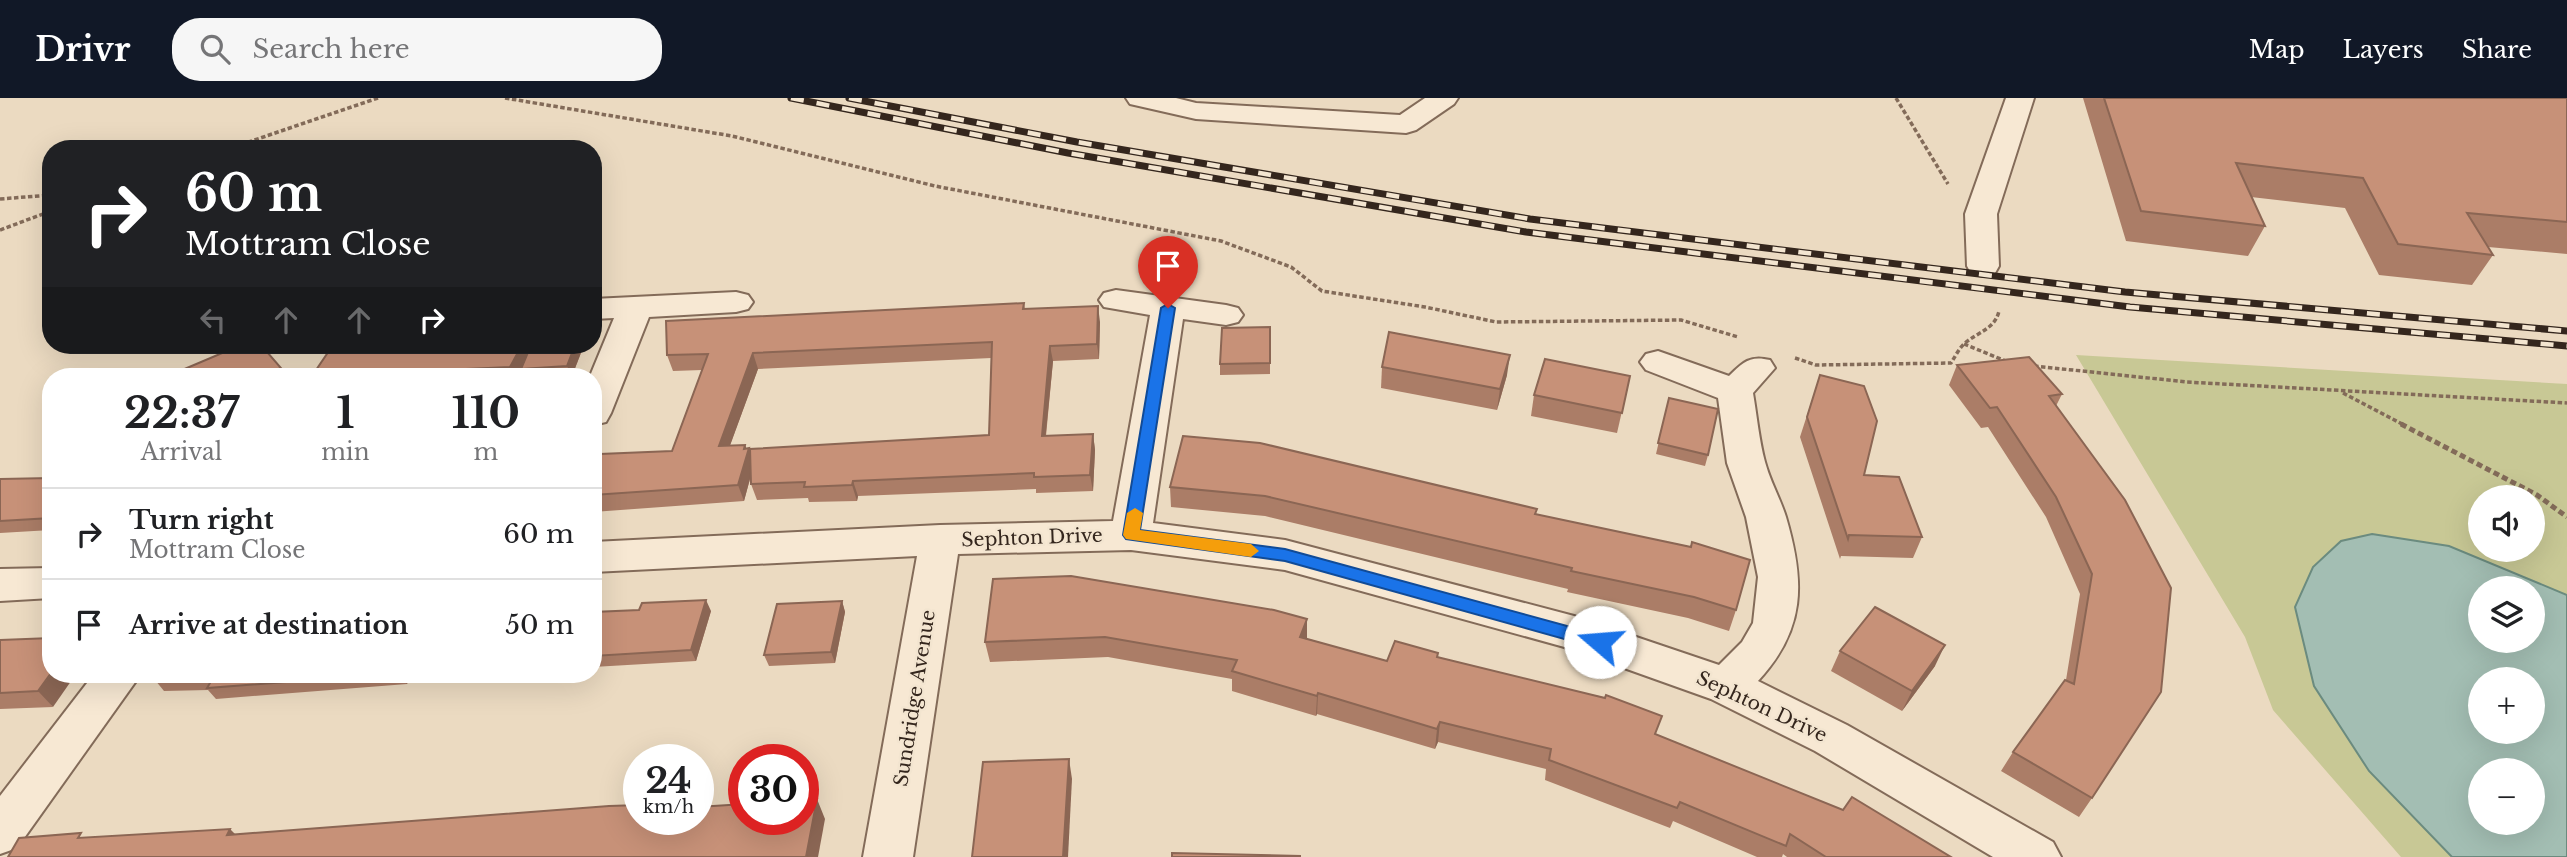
<!DOCTYPE html>
<meta charset="utf-8">
<style>
body{margin:0;font-family:"Libre Baskerville",serif;background:#f6f6f6;color:#202124;height:100vh;display:flex;flex-direction:column;font-size:26px;white-space:nowrap}
*{box-sizing:border-box;margin:0}
p{font-size:23px;color:#757577}
.icon{flex:none;width:38px;height:38px;fill:none;stroke:currentColor;stroke-width:2;stroke-linecap:round;stroke-linejoin:round}
.map{position:relative;flex:1;overflow:hidden}
.panel{position:absolute;left:42px;top:270px;width:560px;height:315px;display:flex;flex-direction:column;background:#fff;border-radius:28px;box-shadow:0 7px 28px #0002}
.panel>*{flex:none}
.top-card{position:absolute;left:42px;top:42px;width:560px;height:214px;border-radius:28px;box-shadow:0 7px 28px #0002;background:#202124;color:#fff;overflow:hidden}
.controls{position:absolute;left:2468px;top:387px;display:grid;gap:14px}
.controls a{display:grid;place-items:center;width:77px;height:77px;border-radius:50%;background:#fff;box-shadow:0 7px 28px #0002;font-size:35px}
.speed{position:absolute;left:623px;top:646px;display:flex;gap:14px;font-size:35px;font-weight:700;text-align:center}
.speed>*{display:grid;place-content:center;width:91px;height:91px;border-radius:50%;background:#fff;box-shadow:0 7px 28px #0002;line-height:1}
.speed small{font-size:18px;font-weight:400}
.speed .limit{border:10px solid #d22;background:#fff;color:#111}
.pin{position:absolute;display:grid;place-items:center;width:60px;height:60px;color:#fff;margin:-72px -30px;border-radius:50% 50% 50% 0;rotate:-45deg;box-shadow:0 0 7px #0007}
.pin .icon{rotate:45deg}
.me{position:absolute;width:77px;margin:-38px;rotate:288deg;stroke-linejoin:round;filter:drop-shadow(0 0 5px #0008)}
.turn{display:flex;align-items:center;gap:24px;height:147px;padding:0 28px;font-size:32px}
.turn .icon{width:91px;height:91px;stroke-width:2.5}
.turn b{display:block;font-size:49px;line-height:60px}
.lanes{display:flex;align-items:center;height:66px;padding:0 28px;background:#0003;justify-content:center;gap:35px;direction:ltr}
.lanes .off{opacity:.35}
.eta{display:flex;justify-content:space-evenly;align-items:center;height:119px;text-align:center}
.eta b{font-size:42px;font-weight:700;line-height:49px}
ul{padding:0;list-style:none}
li{display:flex;align-items:center;gap:21px;height:91px;padding:0 28px;border-top:2px solid #e0e0e0}
li div{flex:1}
li b{display:block;font-size:26px}
li em{font-style:normal}
header{display:flex;align-items:center;gap:42px;box-sizing:border-box;height:98px;padding:0 35px;background:#111827;color:#fff}
header strong{font-size:33px}
nav{display:flex;gap:38px;margin-inline-start:auto;font-size:24px}
.search{width:490px;height:63px;background:#f6f6f6;display:flex;align-items:center;gap:18px;box-sizing:border-box;padding:0 24px;border-radius:28px;color:#757577;font-size:26px}
.map>svg:first-child{display:block}
</style>
<header>
<strong>Drivr</strong>
<div class="search"><svg class="icon" aria-label="search" viewBox="0 0 24 24"><circle cx="10" cy="10" r="6"/><path d="M15 15l6 6"/></svg>Search here</div>
<nav><a>Map</a><a>Layers</a><a>Share</a></nav>
</header>
<div class="map">
<svg width="2567" height="759" viewBox="0 0 2567 759">
<rect width="100%" height="100%" fill="#ebdac1"/>
<!-- green -->
<path fill="#c8c895" fill-rule="evenodd" d="M2076,257L2567,286V759H2401L2273,612L2245,539ZM2480,399H2532V452H2480ZM2480,490H2532V542H2480ZM2480,581H2532V634H2480ZM2480,672H2532V724H2480Z"/>
<!-- water -->
<path fill="#a3beb3" stroke="#6b8b7f" stroke-width="2" fill-rule="evenodd" d="M2372,436L2449,448L2567,497V759H2452L2369,673L2314,588L2295,509L2313,469L2341,443ZM2480,490H2532V542H2480ZM2480,581H2532V634H2480ZM2532,672V724H2480V672Z"/>
<g fill="none" stroke-linecap="round" stroke-linejoin="round">
<!-- minor casing -->
<g stroke="#836b59" stroke-width="4">
<g id="minor">
<polygon points="1126,0 1176,0 1196,5 1400,17 1425,0 1458,0 1454,6 1416,32 1406,35 1196,21 1130,6"/>
<polygon points="2006,0 2034,0 1997,116 1999,168 1995,175 1983,178 1971,175 1967,168 1965,116"/>
<path d="M1116,192L1226,207L1238,210L1243,217L1238,224L1226,227L1183,221L1153,425L1285,442L1574,518L1719,567L1742,544L1753,525L1758,479L1746,419L1727,365L1718,300L1646,272L1640,264L1646,256L1658,253L1729,278C1743,264 1750,257 1770,262L1775,270L1753,295C1757,318 1759,342 1765,364C1770,383 1780,400 1786,419C1805,484 1806,531 1758,583L1847,627L2053,744L2061,759H1993L1815,653L1711,601L1568,550L1285,472L1131,452L958,456L913,759H863L917,458L593,474V444L940,427L1113,423L1150,217L1104,209L1099,202L1104,195Z"/>
<polygon points="736,194 748,197 753,204 748,211 736,214 649,219 611,315 606,324 593,327 593,278 590,278 614,220 593,221 593,201"/>
<polygon points="51,470 51,500 0,503 0,471"/>
<polygon points="94,576 141,576 17,750 0,756 0,698"/>
</g>
</g>
<!-- path-far1 -->
<g stroke="#836b59" stroke-width="3.5" stroke-dasharray="4.5 2.5" stroke-linecap="butt">
<polyline points="505,0 732,38 935,88 1221,143 1291,169 1322,193 1425,209 1496,224 1681,222 1738,239"/>
<polyline points="1896,0 1948,86"/>
<polyline points="228,51 378,0"/>
<polyline points="0,101 51,97"/>
<polyline points="0,132 51,113"/>
<polyline points="1964,246 2008,264"/>
<path d="M1795,260L1816,267L1951,265C1955,259 1959,250 1965,245C1978,234 1995,231 1999,213"/>
<polyline points="2034,268 2187,284 2567,305"/>
<polyline points="2343,295 2404,327"/>
</g>
<!-- path -->
<polyline stroke="#836b59" stroke-width="5" stroke-dasharray="6 3.5" stroke-linecap="butt" points="2401,326 2537,397 2567,419"/>
<!-- minor -->
<use href="#minor" fill="#f7e8d3" fill-rule="evenodd"/>
<!-- rail casing -->
<g stroke="#34261d" stroke-width="7">
<g id="rail">
<polyline points="791,0 1068,55 1526,134 2130,209 2567,248"/>
<polyline points="849,0 1077,44 1530,121 2125,194 2567,233"/>
</g>
</g>
<!-- rail -->
<use href="#rail" stroke="#f3e5d0" stroke-width="4.5" stroke-dasharray="13" stroke-linecap="butt"/>
</g>
<!-- wall -->
<g fill="#ab7d67" fill-rule="evenodd">
<polygon points="2083,0 2567,0 2567,156 2488,149 2493,157 2472,187 2379,177 2345,110 2251,99 2265,128 2248,158 2126,143"/>
<path d="M1024,205L1025,211L1100,224L1099,261L1053,263L1046,338L1093,336L1095,352L1093,393L1036,395V391L858,398L857,403L809,404L808,400L757,402L751,386V377L744,403L593,414V371L672,353L702,272L673,273L667,257ZM991,260L989,337L750,355L749,350H746L745,347H730L758,271Z"/>
<polygon points="1270,229 1270,276 1220,277 1220,266"/>
<polygon points="584,247 572,278 312,278"/>
<polygon points="1957,267 2062,296 2056,308 2125,402 2092,700 2079,719 2001,673 2013,654 2066,582 2080,496 2046,419 1988,329 1981,330 1949,287"/>
<polygon points="1382,269 1507,277 1497,312 1381,290"/>
<polygon points="1820,277 1864,377 1922,439 1913,460 1841,458 1840,461 1800,339"/>
<polygon points="1630,278 1617,335 1531,318 1534,297"/>
<polygon points="1669,300 1708,357 1705,368 1656,356"/>
<polygon points="51,380 51,432 0,435 0,381"/>
<polygon points="1170,389 1536,416 1691,449 1736,512 1729,533 1688,520 1567,494 1568,491 1265,418 1171,409"/>
<polygon points="993,481 1307,541 1387,563 1438,560 1656,636 1951,759 1787,759 1783,756 1782,759 1757,759 1673,723 1670,730 1545,682 1546,671 1438,644 1435,651 1317,616 1316,618 1232,593 1232,581 1108,559 990,564 985,544"/>
<polygon points="842,503 845,514 835,565 769,568 764,557"/>
<polygon points="711,513 696,563 593,569 593,514"/>
<polygon points="0,542 53,609 0,611"/>
<polygon points="1840,553 1935,568 1902,613 1831,573"/>
<polygon points="159,576 578,576 577,578 514,580 512,577 409,581 407,586 216,601 208,592 164,593 155,582"/>
</g>
<!-- shaded-wall -->
<g fill="#8b6654">
<polygon points="1098,208 1100,224 1099,261 1097,246"/>
<polygon points="522,247 541,247 521,271 525,278 515,278 510,269"/>
<polygon points="575,247 584,247 572,278 567,268"/>
<polygon points="1050,248 1053,263 1044,354 1042,338"/>
<polygon points="753,255 758,271 724,364 719,348"/>
<polygon points="1510,257 1507,277 1497,312 1500,291"/>
<polygon points="281,270 286,278 261,278"/>
<polygon points="1093,336 1095,352 1093,393 1090,377"/>
<polygon points="745,347 748,354 749,350 754,366 744,403 738,387"/>
<polygon points="853,383 858,398 857,403 852,387"/>
<polygon points="706,502 711,513 696,563 691,552"/>
<polygon points="842,503 845,514 835,565 831,554"/>
<polygon points="1307,521 1307,542 1300,539"/>
<polygon points="1945,547 1935,568 1902,613 1912,593"/>
<polygon points="51,576 76,576 53,609 38,593"/>
<polygon points="400,576 406,576 409,581 407,586"/>
<polygon points="1318,595 1317,616 1316,618 1317,598"/>
<polygon points="1440,624 1438,644 1435,651 1437,631"/>
<polygon points="1069,661 1072,681 1068,759 1063,759"/>
<polygon points="817,701 825,721 818,759 806,759"/>
<polygon points="230,731 249,750 227,737"/>
</g>
<!-- building -->
<g fill="#c79178" stroke="#8b6654" stroke-width="2">
<polygon points="2104,0 2567,0 2567,124 2467,115 2493,157 2398,146 2363,80 2236,65 2265,128 2141,113"/>
<polygon points="1024,205 1023,211 1098,208 1097,246 1050,248 1042,338 1093,336 1090,377 1034,379 1034,375 853,383 852,387 804,389 805,384 751,386 750,351 989,337 992,244 753,255 719,348 745,347 744,351 749,350 738,387 593,397 593,371 600,356 672,353 708,256 667,257 666,223"/>
<polygon points="1270,229 1270,265 1220,266 1222,230"/>
<polygon points="1389,234 1510,257 1500,291 1382,269"/>
<polygon points="241,247 261,247 281,270 261,278 168,278"/>
<polygon points="333,247 522,247 510,269 312,278"/>
<polygon points="531,247 575,247 567,268 521,271"/>
<polygon points="2029,259 2062,296 2049,298 2125,402 2171,490 2161,594 2092,700 2013,654 2065,582 2074,586 2092,476 2056,399 1997,309 1990,310 1957,267"/>
<polygon points="1545,261 1630,278 1622,315 1534,297"/>
<polygon points="1820,277 1864,288 1877,323 1864,377 1899,379 1922,439 1849,437 1848,441 1807,319"/>
<polygon points="1669,300 1718,311 1708,357 1658,345"/>
<polygon points="1183,338 1260,345 1537,411 1535,416 1691,449 1692,444 1750,462 1736,512 1694,499 1571,473 1572,470 1265,398 1170,389"/>
<polygon points="51,380 51,420 0,423 0,381"/>
<polygon points="1071,478 1274,512 1307,521 1300,539 1387,563 1395,543 1438,555 1437,559 1605,600 1606,597 1662,618 1655,636 1843,712 1852,699 1951,759 1826,759 1790,736 1786,748 1680,704 1677,710 1549,662 1551,651 1440,624 1437,631 1318,595 1317,598 1232,573 1237,562 1105,539 985,544 993,481"/>
<polygon points="706,502 691,552 593,558 593,514 639,512 642,505"/>
<polygon points="842,503 831,554 764,557 777,506"/>
<polygon points="1875,509 1945,547 1912,593 1840,553"/>
<polygon points="51,540 51,575 38,593 0,595 0,542"/>
<polygon points="159,576 389,576 207,590 213,580 155,582"/>
<polygon points="1069,661 1063,759 972,759 983,664"/>
<polygon points="817,701 806,759 8,759 19,740 81,735 78,740 230,731 227,737 609,708 639,707 639,721 698,721 698,709 744,706 744,721 803,721 803,702"/>
<polygon points="1172,755 1301,758 1172,759"/>
</g>
<!-- route -->
<polygon fill="#1a73e8" stroke="#114b97" stroke-width="2" points="1168,206 1175,210 1140,432 1285,451 1600,537 1606,539 1608,544 1606,549 1600,551 1285,463 1126,441 1123,437 1161,210"/>
<!-- slow -->
<polygon fill="#f59e0b" points="1135,410 1143,415 1140,432 1251,446 1259,453 1251,459 1126,441 1123,437 1127,415"/>
<g text-anchor="middle" stroke-width="5" stroke-linejoin="round" paint-order="stroke">
<!-- street labels -->
<g font-size="19" fill="#34261d" stroke="#f3e5d0">
<text transform="translate(1032 439) rotate(-2)" y="7">Sephton Drive</text>
<text transform="translate(914 600) rotate(-81)" y="7">Sundridge Avenue</text>
<text transform="translate(1762 608) rotate(25)" y="7">Sephton Drive</text>
</g>
</g>
</svg>
<div class="controls">
<a><svg class="icon" aria-label="sound" viewBox="0 0 24 24"><path d="M4 9h4l5-4v14l-5-4H4zM17 9q2 3 0 6"/></svg></a>
<a><svg class="icon" aria-label="layers" viewBox="0 0 24 24"><path d="M12 4l9 5-9 5-9-5zM3 14l9 5 9-5"/></svg></a>
<a>+</a>
<a>−</a>
</div>
<div class="speed"><div>24<small>km/h</small></div><div class="limit">30</div></div>
<div class="pin" style="left:1168px;top:210px;background:#d93025"><svg class="icon" aria-label="arrive" viewBox="0 0 24 24"><path d="M6 21V4h12l-3 4 3 4H6"/></svg></div>
<svg class="me" style="left:1600px;top:544px" viewBox="-20 -20 40 40"><circle r="19" fill="#fff"/><path d="M0-13L10 11 0 6-10 11z" fill="#1a73e8"/></svg>
<div class="top-card">
<div class="turn"><svg class="icon" aria-label="right" viewBox="0 0 24 24"><path d="M7 20v-9h11M14 6l5 5-5 5"/></svg><div><b>60 m</b>Mottram Close</div></div>
<div class="lanes"><svg class="icon off" aria-label="left" viewBox="0 0 24 24"><path d="M17 20v-9H6M10 6l-5 5 5 5"/></svg><svg class="icon off" aria-label="ahead" viewBox="0 0 24 24"><path d="M12 20V5M6 11l6-6 6 6"/></svg><svg class="icon off" aria-label="ahead" viewBox="0 0 24 24"><path d="M12 20V5M6 11l6-6 6 6"/></svg><svg class="icon" aria-label="right" viewBox="0 0 24 24"><path d="M7 20v-9h11M14 6l5 5-5 5"/></svg></div>
</div>
<section class="panel">
<div class="eta">
<div><b>22:37</b><p>Arrival</p></div>
<div><b>1</b><p>min</p></div>
<div><b>110</b><p>m</p></div>
</div>
<ul>
<li><svg class="icon" aria-label="right" viewBox="0 0 24 24"><path d="M7 20v-9h11M14 6l5 5-5 5"/></svg><div><b>Turn right</b><p>Mottram Close</p></div><em>60 m</em></li>
<li><svg class="icon" aria-label="arrive" viewBox="0 0 24 24"><path d="M6 21V4h12l-3 4 3 4H6"/></svg><div><b>Arrive at destination</b></div><em>50 m</em></li>
</ul>
</section>
</div>
